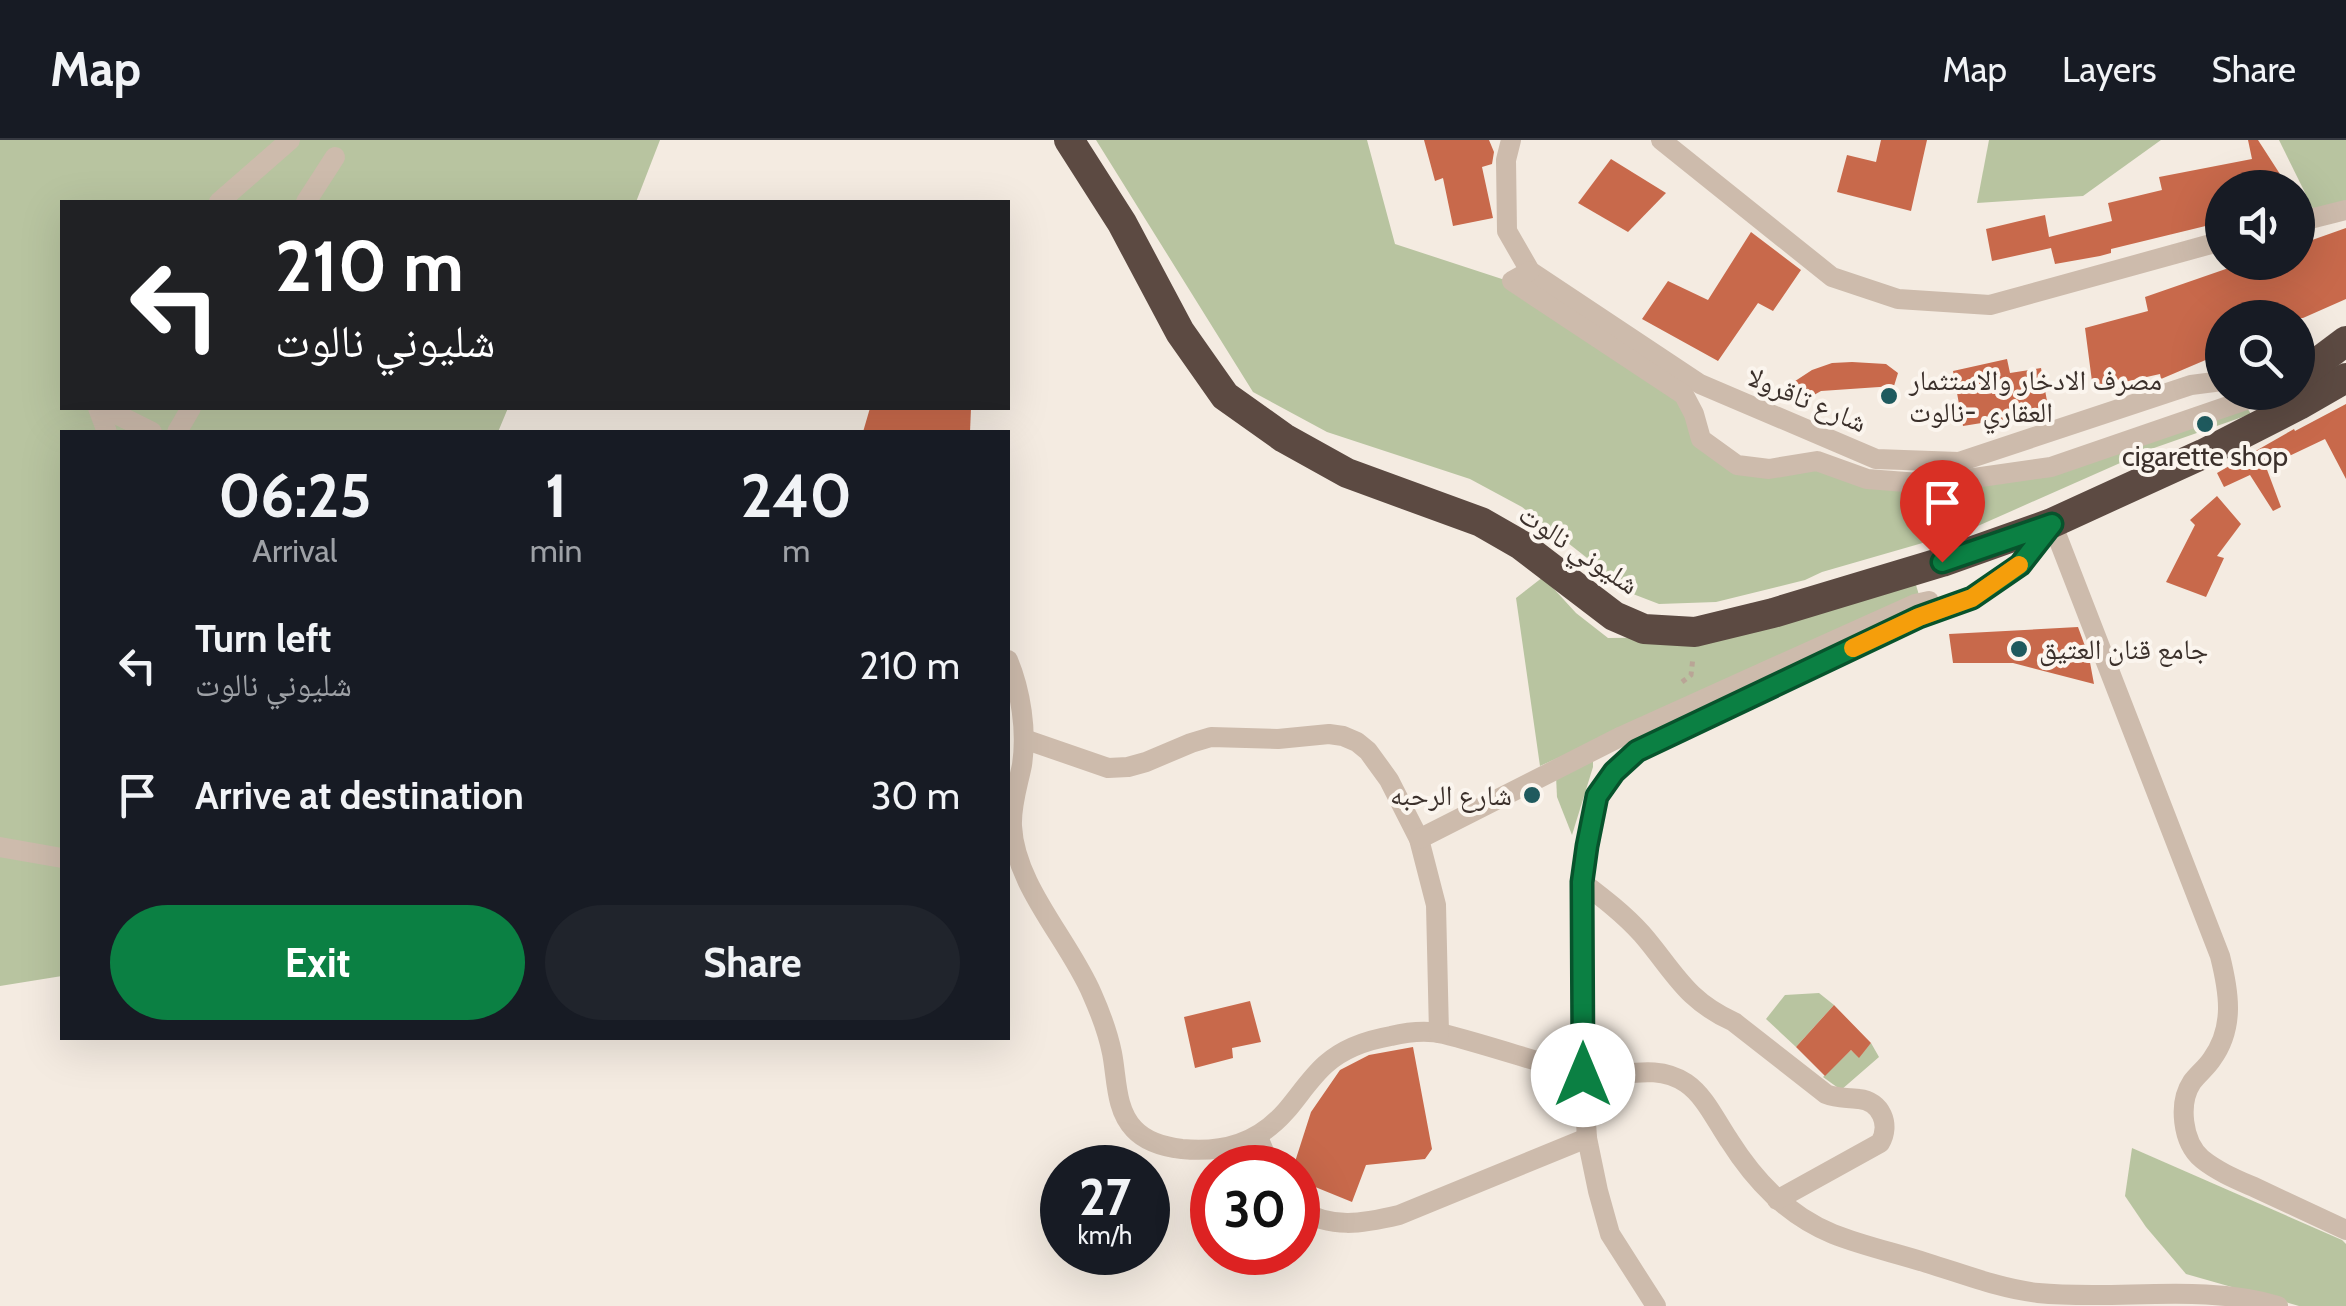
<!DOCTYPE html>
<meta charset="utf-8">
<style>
body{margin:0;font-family:Cabin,"Noto Naskh Arabic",sans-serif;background:#20242c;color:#f1f3f6;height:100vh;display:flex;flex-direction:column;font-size:38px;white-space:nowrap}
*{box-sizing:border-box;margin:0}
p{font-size:32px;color:#9ea1a6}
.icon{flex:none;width:55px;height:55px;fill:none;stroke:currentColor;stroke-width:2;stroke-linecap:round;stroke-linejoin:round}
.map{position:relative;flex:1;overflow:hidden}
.side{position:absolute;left:60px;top:290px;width:950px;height:610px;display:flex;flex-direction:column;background:#171b24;border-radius:0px;box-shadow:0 10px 40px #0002}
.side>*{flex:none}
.top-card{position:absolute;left:60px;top:60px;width:950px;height:210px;border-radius:0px;box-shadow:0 10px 40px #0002;background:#202124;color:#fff;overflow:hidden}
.buttons{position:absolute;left:2205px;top:30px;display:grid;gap:20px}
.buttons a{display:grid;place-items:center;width:110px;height:110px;border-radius:50%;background:#171b24;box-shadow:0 10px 40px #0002;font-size:50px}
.speed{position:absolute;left:1040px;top:1005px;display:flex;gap:20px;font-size:50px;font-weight:700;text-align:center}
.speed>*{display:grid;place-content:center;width:130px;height:130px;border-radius:50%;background:#171b24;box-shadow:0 10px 40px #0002;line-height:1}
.speed small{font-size:25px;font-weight:400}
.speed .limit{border:15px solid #d22;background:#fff;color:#111}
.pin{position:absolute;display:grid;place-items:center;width:85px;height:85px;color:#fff;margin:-102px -42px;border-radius:50% 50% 50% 0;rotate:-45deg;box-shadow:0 0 10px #0007}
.pin .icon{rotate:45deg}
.me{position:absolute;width:110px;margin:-55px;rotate:0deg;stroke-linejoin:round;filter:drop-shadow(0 0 8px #0008)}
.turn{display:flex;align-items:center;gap:35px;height:210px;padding:0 50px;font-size:45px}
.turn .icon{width:130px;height:130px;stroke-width:2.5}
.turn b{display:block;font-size:70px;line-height:85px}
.eta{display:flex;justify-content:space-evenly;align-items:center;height:170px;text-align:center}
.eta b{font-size:60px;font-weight:700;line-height:70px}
.action{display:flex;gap:20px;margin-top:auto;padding:20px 50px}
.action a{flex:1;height:115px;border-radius:60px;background:#0b8043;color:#fff;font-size:40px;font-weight:700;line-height:115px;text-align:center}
.action a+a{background:#20242c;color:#f1f3f6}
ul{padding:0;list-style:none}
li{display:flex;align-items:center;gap:30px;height:130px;padding:0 50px}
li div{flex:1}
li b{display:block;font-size:38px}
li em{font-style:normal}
header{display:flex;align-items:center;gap:60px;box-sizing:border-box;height:140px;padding:0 50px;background:#171b24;border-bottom:2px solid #363941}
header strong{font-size:48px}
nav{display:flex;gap:55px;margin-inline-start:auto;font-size:35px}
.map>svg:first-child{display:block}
</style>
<header>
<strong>Map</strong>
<nav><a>Map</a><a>Layers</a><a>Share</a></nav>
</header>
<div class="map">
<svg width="2346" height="1166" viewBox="0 0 2346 1166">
<rect width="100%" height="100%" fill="#f4ebe1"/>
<!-- green -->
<g fill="#b8c4a0">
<polygon points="0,0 660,0 636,62 62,62 62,268 508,268 498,292 62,292 62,836 0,846"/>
<polygon points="1096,0 1367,0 1395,104 1505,140 1684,266 1709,298 1740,316 1806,326 1857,341 2051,327 2244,263 2251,274 2154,308 1971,389 1822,432 1805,440 1716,462 1659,464 1633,454 1522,367 1470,339 1327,292 1253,252"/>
<polygon points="1989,0 2161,0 2083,56 1977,63"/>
<polygon points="2279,0 2346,0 2346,70 2317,77"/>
<polygon points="1913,435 1919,455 1540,626 1516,458 1543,437 1576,473 1608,498 1696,497"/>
<polygon points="1593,619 1593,627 1572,695 1557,657 1556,636"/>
<polygon points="1819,853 1834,865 1796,907 1766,879 1785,855"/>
<polygon points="1871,903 1879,917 1841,950 1823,937 1851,910 1859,917"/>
<polygon points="2132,1008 2342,1100 2346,1104 2346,1166 2299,1166 2186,1134 2146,1087 2125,1056"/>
</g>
<!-- building -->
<g fill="#c8694b">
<polygon points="1424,0 1489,0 1494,12 1492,24 1482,27 1493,78 1453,86 1443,38 1435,41"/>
<polygon points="1881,0 1927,0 1911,71 1837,52 1847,15 1876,22"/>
<polygon points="2248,0 2258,0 2289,48 2222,48 2222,82 2111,109 2111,113 2100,116 2055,124 2051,108 1992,121 1986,89 2045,75 2049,97 2112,81 2108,63 2162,50 2159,37 2252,19"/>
<polygon points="1611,19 1666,53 1628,92 1578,63"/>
<polygon points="2346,88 2346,159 2303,178 2222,178 2222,213 2161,239 2160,234 2093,249 2085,188 2148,171 2145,157 2246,122 2298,122 2298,105"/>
<polygon points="1751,92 1801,130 1773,171 1758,163 1718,221 1642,179 1668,141 1708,160"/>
<polygon points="2007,219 2010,233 2041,228 2049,272 1963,286 1953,231"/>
<polygon points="1852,222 1886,224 1898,233 1894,246 1821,251 1807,259 1795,261 1783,249 1812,230 1832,223"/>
<polygon points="2346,264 2346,339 2325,299 2266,327 2281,367 2273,371 2250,335 2224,347 2217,333 2294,289 2295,291"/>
<polygon points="870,268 971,268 970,292 863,292"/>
<polygon points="2217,356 2241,384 2217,416 2224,418 2206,457 2166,442 2195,385 2190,380"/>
<polygon points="2078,487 2089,517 2094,544 2013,523 1953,523 1949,494"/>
<polygon points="1250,861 1261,902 1232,908 1233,918 1195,928 1184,877"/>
<polygon points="1834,865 1871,903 1859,918 1851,910 1825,936 1796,907"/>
<polygon points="1413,907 1432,1009 1425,1019 1366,1025 1352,1062 1298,1040 1298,1028 1293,1028 1311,972 1340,930 1369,915"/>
</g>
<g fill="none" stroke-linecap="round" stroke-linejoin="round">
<!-- path -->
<polyline stroke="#b9a596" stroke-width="5" stroke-dasharray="5 5" stroke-linecap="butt" points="1682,542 1691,535 1693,517"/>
<!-- street -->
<g stroke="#cdbbac" stroke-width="20">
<polyline points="1511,0 1506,20 1507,91 1530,131 1700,244 1876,319 1959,322 2191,245 2222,241"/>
<polyline points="1661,0 1832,137 1898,159 1990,165 2222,101"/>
<polyline points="219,62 290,0"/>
<polyline points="306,62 335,17"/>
<polyline points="2298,82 2346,70"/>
<polyline points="1530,131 1512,141 1684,255 1694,274 1701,299 1737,325 1769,329 1817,321 1867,339 1932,344 2051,327 2269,252"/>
<polyline points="98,268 107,292"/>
<polyline points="104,268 152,292"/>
<polyline points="177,292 191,268"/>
<path d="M2052,383L2220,816C2229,852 2235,887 2212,919C2207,927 2198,934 2192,942C2178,963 2182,1002 2202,1019C2218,1032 2238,1040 2256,1048C2286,1062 2316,1076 2346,1090"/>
<path d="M1008,520C1021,551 1027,591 1022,625C1018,645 1011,665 1012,686C1015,746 1069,800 1092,854C1100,872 1108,893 1112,913C1117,938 1115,969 1134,989C1146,1002 1165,1007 1182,1009C1224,1013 1258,1003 1286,971C1299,956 1311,937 1326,924C1344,908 1368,900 1391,896C1408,892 1427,890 1444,894C1479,903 1513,914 1547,924C1558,928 1570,933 1581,935C1617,940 1653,921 1686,943C1705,956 1716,981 1729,1000C1755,1041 1787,1075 1833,1094C1863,1106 1896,1113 1927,1123C1963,1134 2001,1149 2038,1153C2118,1161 2201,1143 2278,1166"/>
<polyline points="1024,599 1108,628 1128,627 1146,622 1191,603 1211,597 1278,599 1329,594 1343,596 1357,602 1368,611 1389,640 1419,699 1436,765 1439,893"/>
<polyline points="1419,699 1622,596 1915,464 1929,461"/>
<polyline points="0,707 62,718"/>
<path d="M1582,742C1603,758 1624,774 1642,794C1674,831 1685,860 1734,882L1826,954C1838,959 1846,957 1859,959C1881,961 1891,985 1880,1003L1777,1060"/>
<polyline points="1258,997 1271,1028"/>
<path d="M1298,1069C1332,1089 1361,1084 1399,1075L1587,998"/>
<polyline points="1656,1166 1610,1094 1598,1051 1587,998 1583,935 1582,742 1587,706 1597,656 1614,633 1637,611 1919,477 1972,458 2020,425 2050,385"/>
</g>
<!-- highway -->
<g stroke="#5c4a42" stroke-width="30">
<polyline points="1069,0 1122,83 1180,192 1225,256 1284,298 1347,333 1481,382 1521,405 1614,476 1644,489 1695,492 1773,473 1942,422 2052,383 2203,314 2299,265 2346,238"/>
<polyline points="2298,237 2346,201"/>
</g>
</g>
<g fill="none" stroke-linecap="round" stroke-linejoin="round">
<!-- route casing -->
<g stroke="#07532c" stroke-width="25">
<polyline id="route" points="1583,935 1582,742 1587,706 1597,656 1614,632 1637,611 1919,477 1972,458 2020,425 2052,384 1942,422"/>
</g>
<!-- route -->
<use href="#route" stroke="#0b8043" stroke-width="18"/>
<!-- slow -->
<polyline stroke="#f59e0b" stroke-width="18" points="1853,508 1919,477 1972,458 2019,425"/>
</g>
<!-- markers -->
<g fill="#1f5a5e" stroke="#fbf5ee" stroke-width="4">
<circle cx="1889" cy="256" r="10"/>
<circle cx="2205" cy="284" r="10"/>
<circle cx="2019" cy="509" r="10"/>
<circle cx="1532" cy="655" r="10"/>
</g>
<g text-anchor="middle" stroke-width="8" stroke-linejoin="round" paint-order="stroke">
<!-- poi labels -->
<g font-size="28" fill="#3b302b" stroke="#fbf5ee" text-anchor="start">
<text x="1909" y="250">مصرف الادخار والاستثمار<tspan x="1909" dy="32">العقاري -نالوت</tspan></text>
<text x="2205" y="326" text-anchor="middle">cigarette shop</text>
<text x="2039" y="519">جامع قنان العتيق</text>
<text x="1512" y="665" text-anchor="end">شارع الرحبه</text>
</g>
<!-- street labels -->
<g font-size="28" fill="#3b302b" stroke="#fbf5ee">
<text transform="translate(1807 259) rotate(23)" y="10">شارع تاقرولا</text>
<text transform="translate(1579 409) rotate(34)" y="10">شليوني نالوت</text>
</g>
</g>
</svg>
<div class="buttons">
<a><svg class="icon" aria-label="sound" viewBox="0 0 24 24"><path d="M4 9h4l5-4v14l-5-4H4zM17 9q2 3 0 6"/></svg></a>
<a><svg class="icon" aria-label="search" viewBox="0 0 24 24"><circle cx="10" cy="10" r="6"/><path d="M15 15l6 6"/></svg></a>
</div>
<div class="speed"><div>27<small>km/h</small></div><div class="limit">30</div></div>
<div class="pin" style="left:1942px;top:422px;background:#d93025"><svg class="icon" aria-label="arrive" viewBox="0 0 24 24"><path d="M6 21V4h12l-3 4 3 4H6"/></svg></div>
<svg class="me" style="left:1583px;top:935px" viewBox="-20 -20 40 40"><circle r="19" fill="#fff"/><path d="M0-13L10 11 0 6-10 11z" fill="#0b8043"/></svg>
<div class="top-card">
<div class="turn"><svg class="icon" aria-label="left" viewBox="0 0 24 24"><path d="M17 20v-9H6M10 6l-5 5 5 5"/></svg><div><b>210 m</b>شليوني نالوت</div></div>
</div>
<section class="side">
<div class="eta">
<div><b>06:25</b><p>Arrival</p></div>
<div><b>1</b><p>min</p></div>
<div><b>240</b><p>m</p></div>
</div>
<ul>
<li><svg class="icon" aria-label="left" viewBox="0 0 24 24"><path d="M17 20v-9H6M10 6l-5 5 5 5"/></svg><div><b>Turn left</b><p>شليوني نالوت</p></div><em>210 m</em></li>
<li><svg class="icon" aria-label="arrive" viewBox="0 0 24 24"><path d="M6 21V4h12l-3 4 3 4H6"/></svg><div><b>Arrive at destination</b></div><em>30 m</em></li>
</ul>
<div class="action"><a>Exit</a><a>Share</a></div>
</section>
</div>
